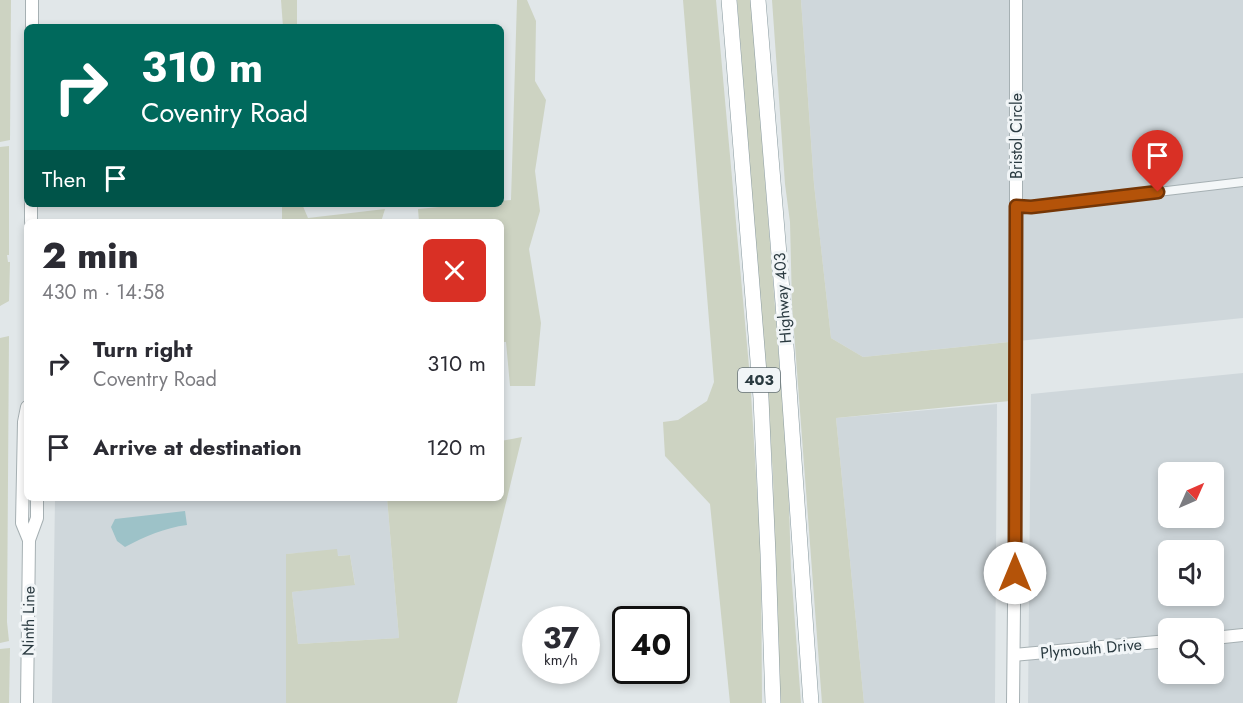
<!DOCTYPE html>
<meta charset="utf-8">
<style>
body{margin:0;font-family:Jost,sans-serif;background:#f2f2f3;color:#2b2b33;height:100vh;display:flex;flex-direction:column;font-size:22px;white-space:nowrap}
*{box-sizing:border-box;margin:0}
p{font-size:20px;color:#7c7c81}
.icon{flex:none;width:33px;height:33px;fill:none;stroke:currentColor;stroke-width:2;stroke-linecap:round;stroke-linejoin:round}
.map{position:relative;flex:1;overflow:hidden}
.panel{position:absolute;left:24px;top:219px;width:480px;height:282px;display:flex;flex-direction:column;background:#fff;border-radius:9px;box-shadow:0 3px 9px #0003}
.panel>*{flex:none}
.banner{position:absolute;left:24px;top:24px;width:480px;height:183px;border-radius:9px;box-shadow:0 3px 9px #0003;background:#00695c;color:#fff;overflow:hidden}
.needle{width:39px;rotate:45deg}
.controls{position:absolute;left:1158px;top:462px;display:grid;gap:12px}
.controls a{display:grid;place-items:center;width:66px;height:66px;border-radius:9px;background:#fff;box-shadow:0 3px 9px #0003;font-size:30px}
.speed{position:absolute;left:522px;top:606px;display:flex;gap:12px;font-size:30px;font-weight:700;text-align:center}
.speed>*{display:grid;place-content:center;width:78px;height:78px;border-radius:50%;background:#fff;box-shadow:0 3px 9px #0003;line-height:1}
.speed small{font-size:15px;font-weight:400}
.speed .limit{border:3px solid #111;border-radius:9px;background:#fff;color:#111}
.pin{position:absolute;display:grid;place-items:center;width:51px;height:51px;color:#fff;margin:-62px -26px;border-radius:50% 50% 50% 0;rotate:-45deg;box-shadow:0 0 6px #0007}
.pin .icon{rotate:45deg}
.me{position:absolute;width:66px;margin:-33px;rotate:0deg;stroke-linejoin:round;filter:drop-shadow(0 0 4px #0008)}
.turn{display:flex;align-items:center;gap:21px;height:126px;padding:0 18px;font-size:27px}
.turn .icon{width:78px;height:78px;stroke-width:2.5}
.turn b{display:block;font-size:42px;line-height:51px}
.then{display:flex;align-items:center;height:57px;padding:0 18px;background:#0003;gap:12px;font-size:22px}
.round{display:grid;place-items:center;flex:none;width:63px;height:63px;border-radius:9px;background:#f2f2f3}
.headline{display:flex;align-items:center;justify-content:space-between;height:102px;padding:0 18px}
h1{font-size:36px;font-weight:800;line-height:45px}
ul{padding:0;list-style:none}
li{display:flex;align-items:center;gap:18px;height:84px;padding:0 18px}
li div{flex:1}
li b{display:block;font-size:22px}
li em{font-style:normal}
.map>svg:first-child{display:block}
</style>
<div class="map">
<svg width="1243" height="703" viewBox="0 0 1243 703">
<rect width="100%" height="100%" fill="#e1e7e9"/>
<!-- built -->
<g fill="#cfd7db" fill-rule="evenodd">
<polygon points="801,0 1243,0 1243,318 863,357 831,338 814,184"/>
<path d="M1243,373V703H1028L1031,394ZM1168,472H1214V518H1168ZM1168,550H1214V596H1168ZM1168,628H1214V674H1168Z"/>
<polygon points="997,404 995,703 864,703 836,418"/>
<polygon points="55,498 387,498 399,638 298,644 292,592 355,584 350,555 337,556 337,550 286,554 286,703 52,703"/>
</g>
<!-- green -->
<g fill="#cdd3c2">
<polygon points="0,0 11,0 10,140 0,142"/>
<polygon points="281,0 297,0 297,27 283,27"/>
<polygon points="517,0 527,0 536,21 535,81 546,100 535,171 540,211 529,249 541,323 535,386 510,386 506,342 501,342 501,222 419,222 418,209 470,204 501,204 501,201 511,200"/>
<polygon points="683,0 716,0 750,378 761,554 762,703 730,703 710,504 665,456 663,422 678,420 707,401 714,382"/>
<polygon points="737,0 751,0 788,473 791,570 801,703 777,703 773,475"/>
<polygon points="772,0 801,0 814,184 831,338 863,357 1009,342 1010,401 836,418 864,703 822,703 792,305 790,222 785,184"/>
<polygon points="9,146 9,255 7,255 8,262 10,262 9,301 0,306 0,147"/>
<polygon points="282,204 302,204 308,218 385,209 381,222 282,222"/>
<polygon points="9,336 7,622 9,641 0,643 0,338"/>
<polygon points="522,437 457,703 286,703 286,554 337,549 338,556 350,555 355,585 292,592 298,644 399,638 387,498 501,498 501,441"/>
<polygon points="10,648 9,703 0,703 0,649"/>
</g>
<!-- water -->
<path fill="#9dc2c8" d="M185,511L187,525C164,528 146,536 125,547L117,541L111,527L115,519Z"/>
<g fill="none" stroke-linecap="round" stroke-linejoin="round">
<!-- street casing -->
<g stroke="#a6b0b3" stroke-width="10">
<polyline id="street" points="1016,206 1031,207 1243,182"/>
</g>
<!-- secondary casing -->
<g stroke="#a6b0b3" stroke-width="14">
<g id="secondary">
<polyline points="32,27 32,0"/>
<polyline points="31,222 31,204"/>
<polyline points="27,407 24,422 22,523 29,540"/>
<polyline points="1214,638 1243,635"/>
<polyline points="1014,655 1168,641"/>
<polyline points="27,703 29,540 37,518 37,498"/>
<polyline points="1013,703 1016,411 1016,0"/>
</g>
</g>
<!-- highway casing -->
<g stroke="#899a9f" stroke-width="16">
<g id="highway">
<polyline points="729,0 761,398 768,554 773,703"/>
<polyline points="758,0 783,303 811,703"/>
</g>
</g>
<!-- street -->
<use href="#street" stroke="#f4f7f8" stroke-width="8"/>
<!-- secondary -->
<use href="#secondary" stroke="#fff" stroke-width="12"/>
<!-- highway -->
<use href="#highway" stroke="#fff" stroke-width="15"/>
</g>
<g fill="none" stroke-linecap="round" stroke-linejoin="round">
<!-- route casing -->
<g stroke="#753606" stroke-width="15">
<polyline id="route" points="1015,573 1016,206 1031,207 1158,192"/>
</g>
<!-- route -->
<use href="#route" stroke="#b45309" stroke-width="10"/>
</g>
<g text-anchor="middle" stroke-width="6" stroke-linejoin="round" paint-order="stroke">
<!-- shield labels -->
<rect fill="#f1f5f7" stroke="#667277" stroke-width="1.5" x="738" y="368" width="42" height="24" rx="4.5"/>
<g font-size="15" font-weight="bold" fill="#2a3a40">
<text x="759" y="385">403</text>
</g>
<!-- street labels -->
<g font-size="16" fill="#2a3a40" stroke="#f1f5f7">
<text transform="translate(1016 136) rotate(-90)" y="6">Bristol Circle</text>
<text transform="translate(782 298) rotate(-94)" y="6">Highway 403</text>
<text transform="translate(28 621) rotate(-89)" y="6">Ninth Line</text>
<text transform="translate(1091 648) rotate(-5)" y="6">Plymouth Drive</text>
</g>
</g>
</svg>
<div class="controls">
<a><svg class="needle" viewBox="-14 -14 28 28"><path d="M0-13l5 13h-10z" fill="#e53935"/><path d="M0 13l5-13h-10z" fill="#7c7c81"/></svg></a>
<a><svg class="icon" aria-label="sound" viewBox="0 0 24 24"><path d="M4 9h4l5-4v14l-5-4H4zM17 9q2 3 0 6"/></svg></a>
<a><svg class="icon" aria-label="search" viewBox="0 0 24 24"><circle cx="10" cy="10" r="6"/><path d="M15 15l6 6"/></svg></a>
</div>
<div class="speed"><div>37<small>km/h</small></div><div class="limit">40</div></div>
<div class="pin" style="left:1158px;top:192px;background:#d93025"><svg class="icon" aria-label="arrive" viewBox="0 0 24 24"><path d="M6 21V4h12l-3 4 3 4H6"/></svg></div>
<svg class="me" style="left:1015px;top:573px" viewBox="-20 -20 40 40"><circle r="19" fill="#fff"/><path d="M0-13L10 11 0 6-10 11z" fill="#b45309"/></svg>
<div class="banner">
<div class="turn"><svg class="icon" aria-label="right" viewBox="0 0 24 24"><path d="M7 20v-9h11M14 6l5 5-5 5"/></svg><div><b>310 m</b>Coventry Road</div></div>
<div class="then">Then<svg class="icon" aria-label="arrive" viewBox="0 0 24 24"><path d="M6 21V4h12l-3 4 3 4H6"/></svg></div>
</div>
<section class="panel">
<div class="headline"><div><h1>2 min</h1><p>430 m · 14:58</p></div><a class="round" style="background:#d93025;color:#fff"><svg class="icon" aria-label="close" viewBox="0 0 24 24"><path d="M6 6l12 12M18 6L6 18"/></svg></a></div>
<ul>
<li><svg class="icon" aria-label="right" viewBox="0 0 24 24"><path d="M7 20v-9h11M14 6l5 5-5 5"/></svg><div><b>Turn right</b><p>Coventry Road</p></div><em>310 m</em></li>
<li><svg class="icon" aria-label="arrive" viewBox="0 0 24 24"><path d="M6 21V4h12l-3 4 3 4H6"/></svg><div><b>Arrive at destination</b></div><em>120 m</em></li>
</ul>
</section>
</div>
